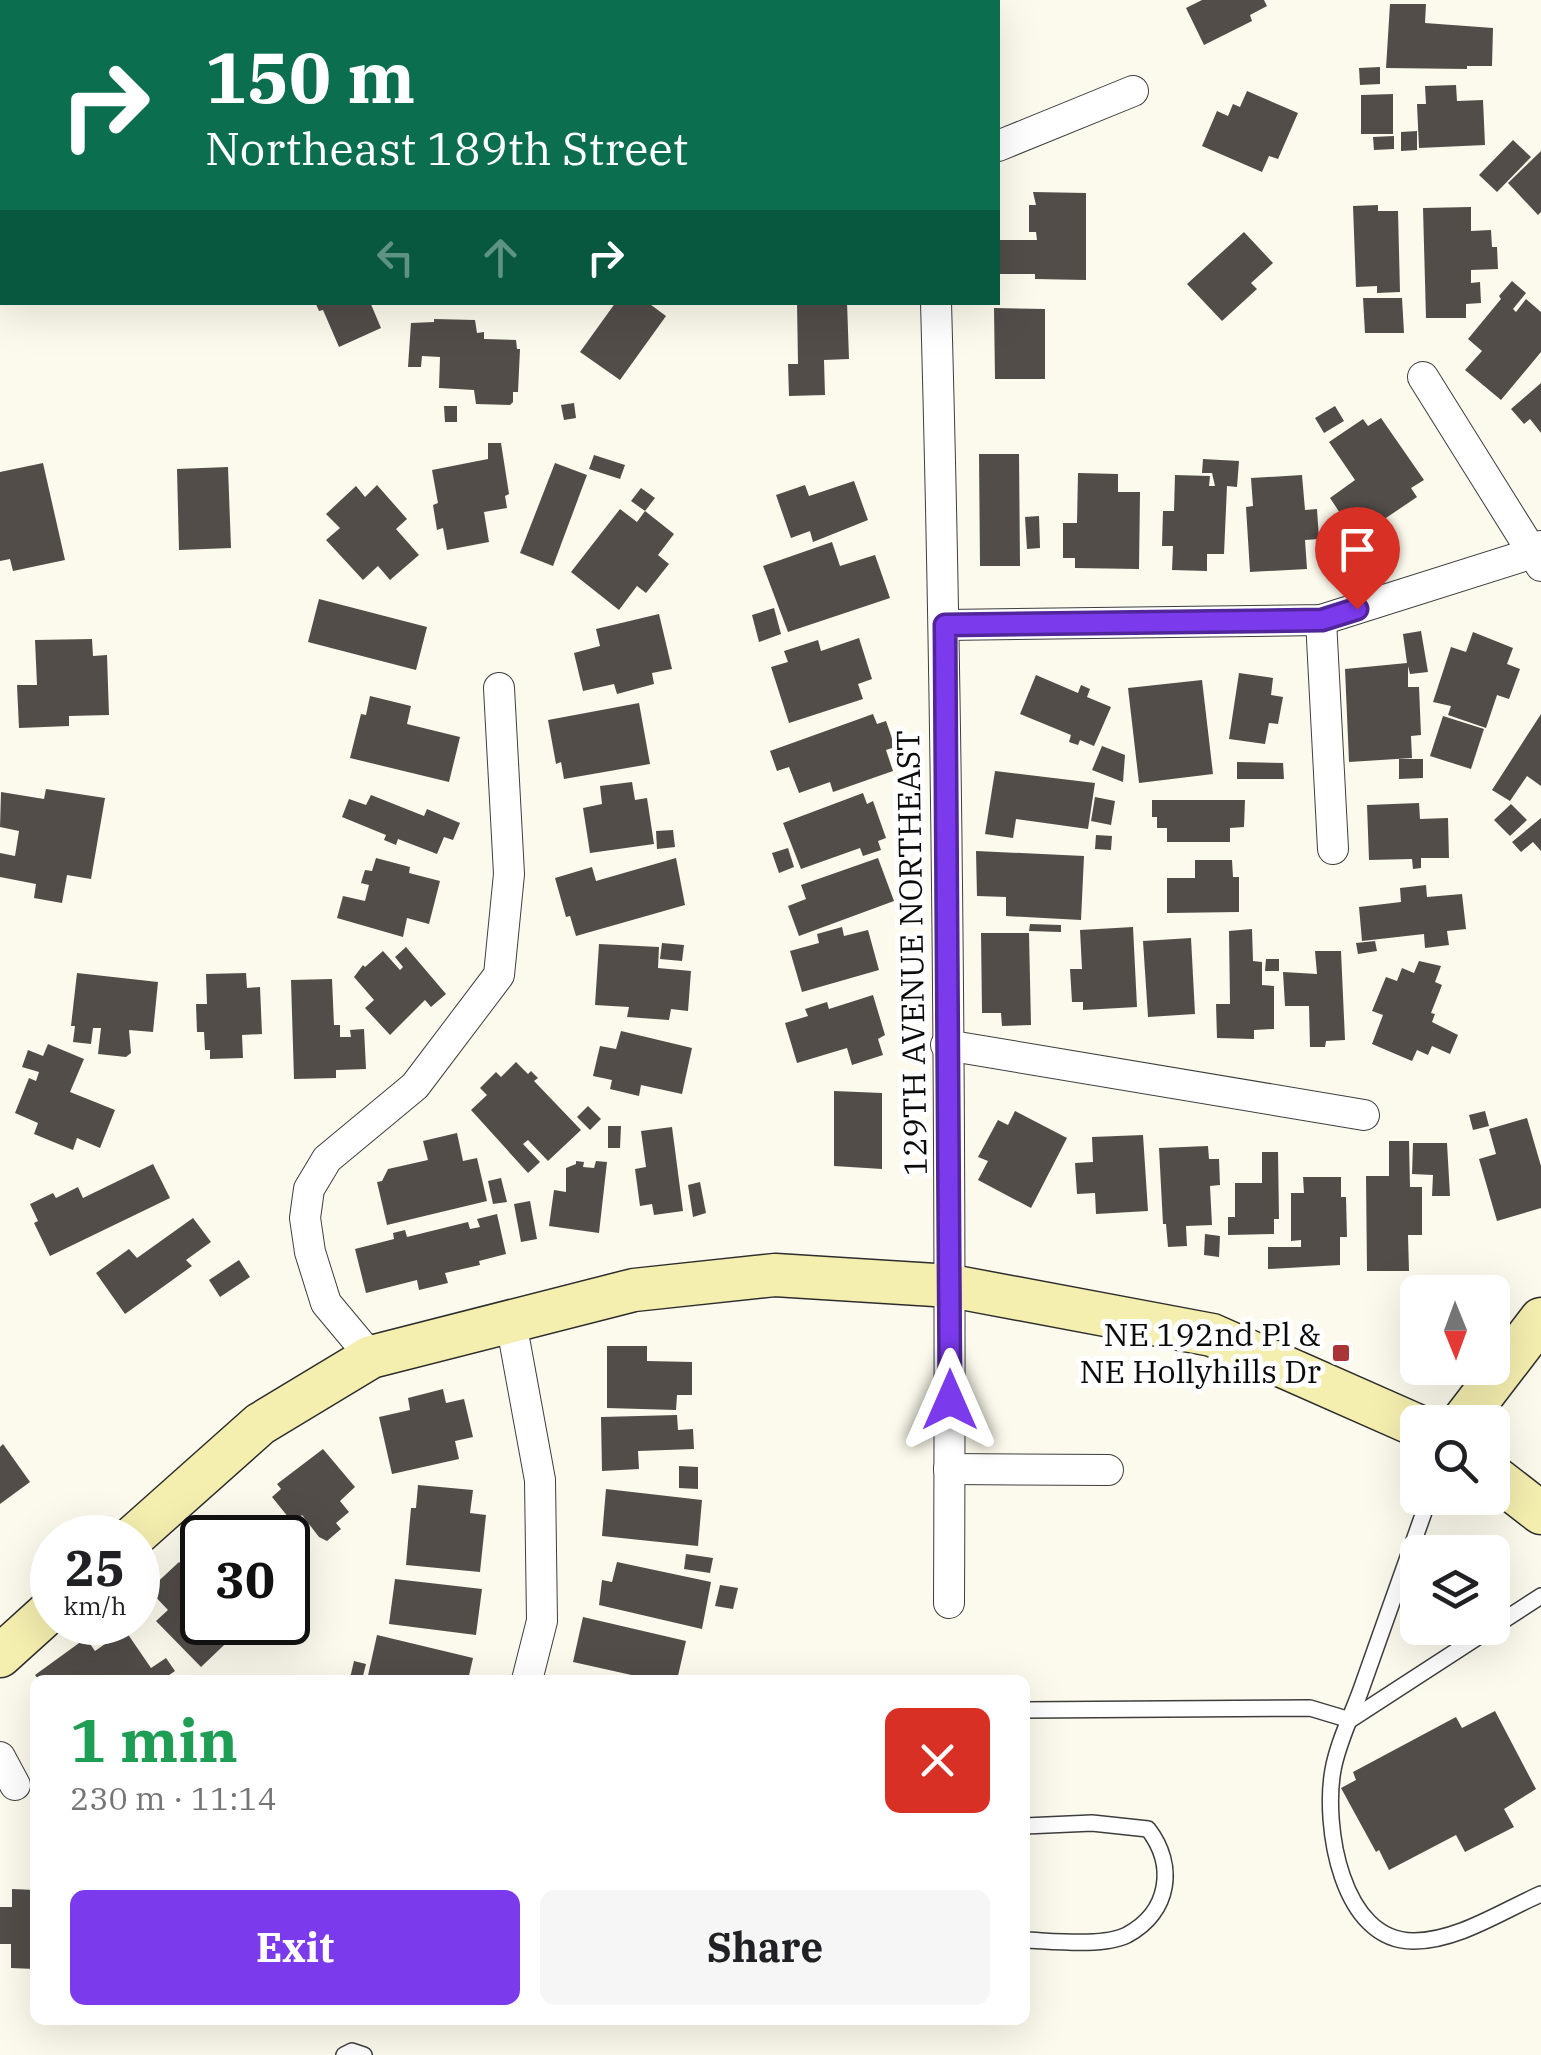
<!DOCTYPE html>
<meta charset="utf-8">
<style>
body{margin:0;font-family:"IBM Plex Serif",serif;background:#f6f6f6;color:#202124;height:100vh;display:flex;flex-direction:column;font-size:38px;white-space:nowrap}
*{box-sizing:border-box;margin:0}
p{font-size:32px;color:#757577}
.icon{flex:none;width:55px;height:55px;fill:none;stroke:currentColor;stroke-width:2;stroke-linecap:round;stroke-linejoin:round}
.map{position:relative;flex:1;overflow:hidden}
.side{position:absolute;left:30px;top:1675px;width:1000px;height:350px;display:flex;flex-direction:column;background:#fff;border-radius:15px;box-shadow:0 10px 40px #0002}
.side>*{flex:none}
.hud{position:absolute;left:0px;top:0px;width:1000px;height:305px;box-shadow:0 10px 40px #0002;background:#0b6e4f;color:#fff;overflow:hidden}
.needle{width:65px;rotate:179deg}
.controls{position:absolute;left:1400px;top:1275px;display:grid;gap:20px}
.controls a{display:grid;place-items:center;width:110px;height:110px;border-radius:15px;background:#fff;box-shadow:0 10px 40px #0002;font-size:50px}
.speed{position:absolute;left:30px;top:1515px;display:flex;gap:20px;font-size:50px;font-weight:700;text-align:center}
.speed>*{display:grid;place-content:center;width:130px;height:130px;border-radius:50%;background:#fff;box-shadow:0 10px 40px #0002;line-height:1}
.speed small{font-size:25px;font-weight:400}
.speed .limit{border:5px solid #111;border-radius:15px;background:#fff;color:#111}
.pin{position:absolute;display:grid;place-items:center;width:85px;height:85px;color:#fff;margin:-102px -42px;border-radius:50% 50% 50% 0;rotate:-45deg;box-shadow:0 0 10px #0007}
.pin .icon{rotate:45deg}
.me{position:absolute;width:110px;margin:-55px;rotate:0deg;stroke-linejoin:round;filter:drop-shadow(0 0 8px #0008)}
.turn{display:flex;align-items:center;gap:35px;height:210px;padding:0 40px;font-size:45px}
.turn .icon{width:130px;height:130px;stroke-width:2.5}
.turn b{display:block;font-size:70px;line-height:85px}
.lanes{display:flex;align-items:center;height:95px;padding:0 40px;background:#0003;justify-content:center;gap:50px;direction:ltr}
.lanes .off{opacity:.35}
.round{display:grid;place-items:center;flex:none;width:105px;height:105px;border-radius:15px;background:#f6f6f6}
.overview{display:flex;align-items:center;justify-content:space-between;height:170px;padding:0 40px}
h1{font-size:60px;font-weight:800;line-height:75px;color:#1e9e55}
.button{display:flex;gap:20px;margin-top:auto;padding:20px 40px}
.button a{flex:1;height:115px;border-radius:15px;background:#7c3aed;color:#fff;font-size:40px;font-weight:800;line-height:115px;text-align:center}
.button a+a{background:#f6f6f6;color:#202124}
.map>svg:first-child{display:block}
</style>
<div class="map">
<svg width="1541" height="2055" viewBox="0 0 1541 2055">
<rect width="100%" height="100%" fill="#fcfaec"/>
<!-- building -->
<g fill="#524d49">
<polygon points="1202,0 1264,0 1267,6 1250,15 1252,21 1204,45 1186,8"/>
<polygon points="1390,4 1426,4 1425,23 1493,28 1492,66 1467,66 1467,69 1386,68"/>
<polygon points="1380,67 1380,84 1360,85 1359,68"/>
<polygon points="1456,85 1457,101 1483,100 1485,145 1419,148 1417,104 1426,104 1425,86"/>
<polygon points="1247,91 1298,113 1278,159 1269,156 1262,172 1202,146 1217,111 1228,116 1233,104 1240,107"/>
<polygon points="1393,94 1393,134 1361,134 1361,95"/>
<polygon points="1417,131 1417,150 1401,151 1401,132"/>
<polygon points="1394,136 1394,149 1374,150 1373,137"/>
<polygon points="1513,140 1531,157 1497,192 1479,175"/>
<polygon points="1541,151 1541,212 1538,215 1508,183"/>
<polygon points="1033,192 1086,193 1086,280 1035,279 1035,274 998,274 998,240 1037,240 1036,232 1029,232 1029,205 1036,205"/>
<polygon points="1378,205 1378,211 1398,211 1400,292 1377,293 1377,286 1356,287 1353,206"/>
<polygon points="1471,207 1471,231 1491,230 1492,247 1497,247 1498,269 1471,270 1471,283 1480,282 1481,303 1466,304 1466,318 1426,318 1423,208"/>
<polygon points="1244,232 1273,263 1251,283 1257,289 1222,321 1187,284"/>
<polygon points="1512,281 1526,293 1513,309 1516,312 1526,299 1541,312 1541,352 1501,400 1465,370 1482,351 1468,339 1501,299 1499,296"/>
<polygon points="1363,298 1402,298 1404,333 1365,333"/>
<polygon points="315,302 370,302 381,328 339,347 323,310 319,311"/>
<polygon points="616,302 647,302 666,316 620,380 580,352"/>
<polygon points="797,302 847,302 849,359 824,360 825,395 789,396 788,364 798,364"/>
<polygon points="994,308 1045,309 1045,379 995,379"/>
<polygon points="434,319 475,320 477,333 484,332 484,339 516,340 517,349 520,349 518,392 513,392 513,402 510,405 476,404 474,390 439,388 440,357 422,356 421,367 408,367 411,323 434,322"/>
<polygon points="1541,383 1541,433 1530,419 1524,424 1511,409"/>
<polygon points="574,403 576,418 564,420 561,405"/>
<polygon points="444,406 457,406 457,422 445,422"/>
<polygon points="1335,406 1344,421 1324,433 1315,418"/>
<polygon points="1381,418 1424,480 1411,488 1417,497 1383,520 1379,513 1352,531 1330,498 1355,480 1329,442 1363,419 1368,426"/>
<polygon points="488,443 501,443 509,494 505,496 507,508 484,512 489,542 447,550 443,528 437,530 433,505 438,503 432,470 488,459"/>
<polygon points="979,454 1019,454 1020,566 980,566"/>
<polygon points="594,455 625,465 620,479 589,469"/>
<polygon points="1203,459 1239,461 1237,487 1227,486 1224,554 1207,554 1207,571 1172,570 1173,546 1162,546 1163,511 1174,511 1175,475 1210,476 1209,486 1215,486 1212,473 1202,473"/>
<polygon points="43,463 65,560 13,571 10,559 0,561 0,472"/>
<polygon points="555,463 587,475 553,566 520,553"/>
<polygon points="228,467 231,548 179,550 177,469"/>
<polygon points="1078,473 1118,474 1118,492 1140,492 1139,569 1075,568 1075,558 1063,558 1063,523 1077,523"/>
<polygon points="1302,475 1305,510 1317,509 1319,539 1305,540 1307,569 1250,572 1246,507 1253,506 1251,478"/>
<polygon points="854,481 868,520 813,542 810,531 791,538 776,495 805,485 809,496"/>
<polygon points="377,485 407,519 396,529 419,555 390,580 378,566 363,580 326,540 340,528 326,514 356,486 365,497"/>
<polygon points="641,488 655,498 645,511 631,501"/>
<polygon points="620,509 637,522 645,511 674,534 658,555 669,564 646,593 637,586 619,610 571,572"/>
<polygon points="1039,516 1040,548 1027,549 1025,517"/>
<polygon points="832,542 840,566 875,555 890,598 788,632 763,566"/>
<polygon points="319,599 427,627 416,670 308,642"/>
<polygon points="774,608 781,634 759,642 752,615"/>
<polygon points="659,614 672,669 652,673 654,684 617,694 614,684 583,691 574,653 600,646 596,629"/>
<polygon points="1421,631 1428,672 1410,674 1408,666 1408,687 1419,687 1421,735 1411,736 1412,758 1349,762 1345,669 1407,663 1403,634"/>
<polygon points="1473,632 1513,648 1507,664 1520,669 1509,699 1497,695 1486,728 1448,715 1451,706 1433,702 1451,647 1466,652"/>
<polygon points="859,638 872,679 858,684 863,699 789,723 771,667 788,662 784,651 818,640 821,651"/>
<polygon points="92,639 93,656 107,655 109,715 69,716 69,726 19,728 17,685 37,685 35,640"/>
<polygon points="1239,673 1273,678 1271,695 1283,697 1278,724 1269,723 1265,744 1229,739"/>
<polygon points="1036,675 1078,693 1081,685 1090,689 1087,697 1111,707 1094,746 1080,740 1078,745 1069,742 1071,735 1020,714"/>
<polygon points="1202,680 1213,774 1139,783 1128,688"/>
<polygon points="370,696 411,706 407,724 460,737 449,782 350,758 361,714 366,715"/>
<polygon points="639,703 650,764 564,779 561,762 556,764 548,720"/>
<polygon points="873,714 877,724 886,721 895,747 886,750 893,771 833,792 830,782 799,793 789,767 777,771 770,751"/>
<polygon points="1541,714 1541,786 1527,776 1510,801 1492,790"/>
<polygon points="1443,716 1484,729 1471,769 1430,756"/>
<polygon points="1102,746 1125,755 1123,782 1092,770"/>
<polygon points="1399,759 1423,759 1423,778 1399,779"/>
<polygon points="1237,762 1283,763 1284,779 1237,779"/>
<polygon points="995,771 1095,783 1088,829 1016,819 1013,838 985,834"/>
<polygon points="632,782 635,800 647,798 654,844 590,853 583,808 602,804 600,786"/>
<polygon points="46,789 105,798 91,879 67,875 62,903 34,898 36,884 0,877 0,853 15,856 19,831 0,827 1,792 44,799"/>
<polygon points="863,793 867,804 873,801 886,838 878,841 881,850 863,856 860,848 801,869 783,823"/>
<polygon points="371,795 424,816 427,809 460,823 453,840 444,837 437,854 398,839 396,845 384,840 386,835 342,817 349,799 366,805"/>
<polygon points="1095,797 1115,801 1111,825 1091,821"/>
<polygon points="1152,800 1245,800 1244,827 1230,828 1230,842 1167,842 1167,828 1157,828 1157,817 1152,817"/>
<polygon points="1419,803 1420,819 1448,818 1449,858 1421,858 1421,868 1413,869 1412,859 1369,860 1367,805"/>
<polygon points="1511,804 1527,820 1510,836 1494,820"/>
<polygon points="1541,818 1541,851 1533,842 1521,852 1512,842"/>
<polygon points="673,830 675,847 657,849 656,831"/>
<polygon points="1096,835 1112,836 1111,850 1095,849"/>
<polygon points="788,848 794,867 779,873 772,853"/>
<polygon points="976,851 1084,856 1081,920 1006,916 1006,897 977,896"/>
<polygon points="376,858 410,867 409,873 440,881 429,924 407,918 403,937 337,918 343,896 365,901 369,885 361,883 365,870 372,871"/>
<polygon points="676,858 685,905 576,936 570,916 566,917 555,878 592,867 596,881"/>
<polygon points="878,858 894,901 799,936 788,906 806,899 801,885"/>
<polygon points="1195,860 1232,860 1233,877 1239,877 1239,912 1167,913 1167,878 1195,878"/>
<polygon points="1426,885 1427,897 1462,894 1466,929 1447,931 1449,945 1425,948 1424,934 1362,941 1359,907 1401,902 1400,888"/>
<polygon points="1030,924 1061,925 1061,932 1029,931"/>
<polygon points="842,927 844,936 868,930 879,970 802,992 790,951 819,943 817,934"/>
<polygon points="1133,927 1137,1007 1083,1010 1083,1002 1072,1002 1070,969 1082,969 1080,930"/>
<polygon points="1252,929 1253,961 1262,962 1262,985 1274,986 1274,1029 1254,1030 1254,1039 1217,1038 1216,1004 1230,1004 1229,931"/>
<polygon points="981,933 1029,933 1031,1025 1002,1026 1001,1013 982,1013"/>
<polygon points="1191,938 1195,1014 1148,1017 1143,941"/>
<polygon points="1375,941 1377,951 1358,954 1356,943"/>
<polygon points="662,943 684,945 682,961 660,959"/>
<polygon points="599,944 659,947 658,968 691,971 688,1011 671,1009 669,1020 627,1017 629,1007 595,1005"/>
<polygon points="406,947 446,994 431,1007 425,1000 390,1035 365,1008 374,1000 354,977 363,965 365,967 383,951 400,970 403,967 395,957"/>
<polygon points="1315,951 1341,951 1345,1040 1326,1041 1325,1047 1310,1047 1309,1006 1285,1006 1283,972 1317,974"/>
<polygon points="1266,959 1279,959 1279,971 1265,971"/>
<polygon points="1419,961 1441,966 1435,982 1442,985 1431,1013 1435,1014 1432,1022 1458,1035 1450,1054 1432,1046 1428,1055 1417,1050 1412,1061 1372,1044 1383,1015 1372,1011 1386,977 1397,981 1402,968 1414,973"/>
<polygon points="77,973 158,982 153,1032 129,1030 131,1053 126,1057 98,1054 101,1028 93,1028 91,1044 73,1042 75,1026 71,1026"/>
<polygon points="246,973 247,988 260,987 262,1034 242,1035 243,1058 210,1059 210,1050 205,1050 204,1032 197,1032 196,1004 207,1004 206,974"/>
<polygon points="332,979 334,1025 340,1025 340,1037 351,1037 350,1030 364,1029 366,1069 336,1070 336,1078 294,1079 291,980"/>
<polygon points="873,995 885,1035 878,1039 883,1055 852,1065 847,1048 797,1063 785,1023 808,1016 805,1009 827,1002 829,1009"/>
<polygon points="621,1031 692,1048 682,1094 641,1085 639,1096 610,1089 612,1080 593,1076 600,1046 616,1049"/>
<polygon points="48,1044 84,1059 70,1092 115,1110 100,1148 77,1138 73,1150 34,1134 38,1123 15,1113 29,1078 36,1081 39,1072 22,1067 28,1050 43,1056"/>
<polygon points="516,1062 528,1074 531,1071 538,1078 534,1081 581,1130 548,1161 528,1140 523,1144 540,1162 528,1173 471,1110 487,1095 480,1088 496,1072 501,1077"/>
<polygon points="834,1091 882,1093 882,1169 834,1166"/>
<polygon points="588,1106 601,1119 590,1130 577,1117"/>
<polygon points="1015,1111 1067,1138 1031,1208 978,1180 988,1161 978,1157 998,1120 1008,1125"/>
<polygon points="1485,1111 1489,1126 1473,1130 1469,1115"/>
<polygon points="1527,1118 1541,1166 1541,1208 1497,1221 1479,1159 1496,1154 1489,1129"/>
<polygon points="608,1126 621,1126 620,1148 608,1148"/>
<polygon points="672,1127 683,1211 654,1215 652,1204 640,1206 635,1169 646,1167 641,1131"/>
<polygon points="457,1133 463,1161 477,1158 487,1201 387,1225 377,1182 382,1181 388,1169 428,1160 423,1141"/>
<polygon points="1143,1135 1148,1211 1096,1214 1095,1193 1077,1194 1075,1163 1093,1162 1092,1137"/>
<polygon points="1389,1141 1409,1141 1410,1187 1422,1187 1422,1235 1408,1235 1409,1271 1367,1271 1366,1176 1389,1176"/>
<polygon points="1413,1143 1447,1143 1450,1196 1432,1196 1433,1175 1412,1174"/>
<polygon points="1208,1146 1209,1159 1219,1159 1220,1185 1210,1186 1212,1225 1186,1226 1187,1246 1168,1247 1166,1224 1163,1224 1159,1148"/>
<polygon points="1262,1152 1278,1152 1279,1219 1274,1219 1274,1234 1228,1235 1228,1217 1235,1217 1235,1183 1262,1183"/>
<polygon points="576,1161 584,1162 583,1167 594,1168 596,1161 607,1162 599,1233 549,1226 554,1190 566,1192 566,1168 576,1164"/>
<polygon points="153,1164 170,1198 50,1256 34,1223 38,1221 30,1204 53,1193 56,1198 78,1187 83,1198"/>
<polygon points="1303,1177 1341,1177 1341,1197 1346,1197 1347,1237 1340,1237 1340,1265 1268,1269 1268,1247 1301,1247 1301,1240 1291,1241 1291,1193 1304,1193"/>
<polygon points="501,1178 507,1202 493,1204 488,1181"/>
<polygon points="700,1182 706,1213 693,1217 688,1185"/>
<polygon points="530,1201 537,1239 521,1242 514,1204"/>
<polygon points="497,1214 506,1254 479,1261 480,1265 445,1273 448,1283 419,1290 417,1280 366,1293 355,1249 394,1239 393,1233 405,1230 407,1237 468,1222 470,1229 480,1227 477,1219"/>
<polygon points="193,1218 211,1242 186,1260 192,1266 125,1314 96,1273 129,1249 137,1258"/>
<polygon points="1205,1234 1220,1236 1219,1257 1204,1255"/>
<polygon points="239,1260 250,1277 220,1297 209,1280"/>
<polygon points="607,1346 647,1346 647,1361 692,1362 692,1395 677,1395 676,1410 607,1408"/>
<polygon points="443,1389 446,1403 464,1399 473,1437 455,1441 459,1459 392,1474 379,1417 410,1410 408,1398"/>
<polygon points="677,1415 678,1430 693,1429 694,1449 638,1451 639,1469 602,1471 601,1417"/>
<polygon points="3,1444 30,1482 0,1504 0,1447"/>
<polygon points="323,1449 355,1487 340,1501 349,1512 336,1523 341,1529 327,1541 319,1537 302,1515 293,1523 272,1497 281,1489 277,1484"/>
<polygon points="679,1466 698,1467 698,1489 679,1488"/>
<polygon points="418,1485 473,1490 470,1513 486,1515 480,1572 406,1565 411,1508 416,1508"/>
<polygon points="606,1489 702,1500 698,1546 602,1536"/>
<polygon points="686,1554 713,1558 710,1573 684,1569"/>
<polygon points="179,1562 202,1586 202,1622 237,1622 242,1628 201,1667 156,1621 168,1610 149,1590"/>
<polygon points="617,1562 711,1582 702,1629 599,1605 602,1580 612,1582"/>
<polygon points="395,1579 482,1589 476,1635 389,1624"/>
<polygon points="720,1585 738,1588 733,1609 715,1606"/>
<polygon points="583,1617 686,1641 677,1680 654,1680 573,1662"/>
<polygon points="125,1630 151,1668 166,1658 175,1671 162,1680 39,1680 35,1675 86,1638 95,1651"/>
<polygon points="377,1635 473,1658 468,1680 367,1680"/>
<polygon points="354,1661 366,1664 362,1680 350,1678"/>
<polygon points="1495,1711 1536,1789 1504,1809 1514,1827 1465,1852 1456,1835 1389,1870 1379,1850 1376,1852 1341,1788 1356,1780 1353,1772 1456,1717 1462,1728"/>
<polygon points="12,1889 35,1890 35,1969 11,1968 11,1944 0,1944 0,1907 12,1907"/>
</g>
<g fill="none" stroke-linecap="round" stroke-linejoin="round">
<!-- lane casing -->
<g stroke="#3e3e3e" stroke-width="18">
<g id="lane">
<path d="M1429,1498C1407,1560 1385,1622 1363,1684C1354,1711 1338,1741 1333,1770C1323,1825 1341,1942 1414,1941C1457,1941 1502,1911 1541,1894"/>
<polyline points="1025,1710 1310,1708 1350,1720 1541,1596"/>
<path d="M1025,1826L1092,1823L1148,1829C1176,1865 1170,1912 1127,1935C1103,1947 1052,1941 1025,1940"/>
<polyline points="344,2055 352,2051 364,2055"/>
</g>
</g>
<!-- street casing -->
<g stroke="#3e3e3e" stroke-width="32">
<g id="street">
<polyline points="434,0 434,2"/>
<polyline points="851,0 852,2"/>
<polyline points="998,146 1133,91"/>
<path d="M936,302C948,736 951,1170 949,1603"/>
<polyline points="1423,377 1541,566"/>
<polyline points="1321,620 1333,849"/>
<polyline points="945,625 1321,620 1533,553 1541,546"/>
<polyline points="946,1045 1364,1115"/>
<polyline points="511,1322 540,1480 542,1621 527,1680"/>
<polyline points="371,1357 326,1303 310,1252 305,1218 309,1189 327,1159 415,1086 499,975 509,874 499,688"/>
<polyline points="949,1469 1108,1470"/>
<polyline points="0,1757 15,1785"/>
</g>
</g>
<!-- secondary casing -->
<g stroke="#2d2d2d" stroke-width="45">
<g id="secondary">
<polyline points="1462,1422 1541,1319"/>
<polyline points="1492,1475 1541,1513"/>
<polyline points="132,1538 260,1424 371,1357 634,1290 775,1275 951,1286 1212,1335 1418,1426"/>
<polyline points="0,1656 52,1609"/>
</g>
</g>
<!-- lane -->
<use href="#lane" stroke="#fff" stroke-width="15"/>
<!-- street -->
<use href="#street" stroke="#fff" stroke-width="30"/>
<!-- secondary -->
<use href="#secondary" stroke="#f4eeaf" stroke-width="42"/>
</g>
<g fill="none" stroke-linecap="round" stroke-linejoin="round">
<!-- route casing -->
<g stroke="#51269a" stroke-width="25">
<polyline id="route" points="950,1400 945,625 1322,620 1357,609"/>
</g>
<!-- route -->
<use href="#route" stroke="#7c3aed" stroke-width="18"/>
</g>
<!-- markers -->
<rect fill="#a93538" stroke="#fff" stroke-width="4" x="1331" y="1343" width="20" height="20" rx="5"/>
<g text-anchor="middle" stroke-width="10" stroke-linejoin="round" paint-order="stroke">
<!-- street labels -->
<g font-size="32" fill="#0b0b0b" stroke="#fff">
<text transform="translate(912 953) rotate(-91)" y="11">129TH AVENUE NORTHEAST</text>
</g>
<!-- poi labels -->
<g font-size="32" fill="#0b0b0b" stroke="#fff" text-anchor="end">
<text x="1321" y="1346">NE 192nd Pl &amp;<tspan x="1321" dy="37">NE Hollyhills Dr</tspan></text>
</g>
</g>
</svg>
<div class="controls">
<a><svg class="needle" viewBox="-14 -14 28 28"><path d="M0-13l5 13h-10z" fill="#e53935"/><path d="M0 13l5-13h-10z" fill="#757577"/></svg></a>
<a><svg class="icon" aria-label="search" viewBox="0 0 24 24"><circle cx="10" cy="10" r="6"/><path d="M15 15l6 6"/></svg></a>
<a><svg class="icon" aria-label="layers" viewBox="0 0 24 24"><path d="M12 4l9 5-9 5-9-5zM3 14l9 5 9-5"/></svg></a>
</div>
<div class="speed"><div>25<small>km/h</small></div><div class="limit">30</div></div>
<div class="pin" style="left:1357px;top:609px;background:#d93025"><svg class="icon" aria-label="arrive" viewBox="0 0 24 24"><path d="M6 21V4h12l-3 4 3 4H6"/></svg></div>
<svg class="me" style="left:950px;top:1400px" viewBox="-20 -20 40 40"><path d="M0-17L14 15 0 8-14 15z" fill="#7c3aed" stroke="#fff" stroke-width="4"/></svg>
<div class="hud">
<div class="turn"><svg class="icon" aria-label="right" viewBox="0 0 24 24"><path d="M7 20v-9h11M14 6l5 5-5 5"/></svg><div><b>150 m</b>Northeast 189th Street</div></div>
<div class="lanes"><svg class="icon off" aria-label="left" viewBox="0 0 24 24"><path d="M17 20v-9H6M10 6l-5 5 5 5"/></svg><svg class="icon off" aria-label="ahead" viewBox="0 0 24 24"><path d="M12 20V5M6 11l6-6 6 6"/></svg><svg class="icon" aria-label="right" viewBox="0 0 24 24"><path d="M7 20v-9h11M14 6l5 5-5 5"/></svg></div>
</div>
<section class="side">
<div class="overview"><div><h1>1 min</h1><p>230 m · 11:14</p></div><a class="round" style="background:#d93025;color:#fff"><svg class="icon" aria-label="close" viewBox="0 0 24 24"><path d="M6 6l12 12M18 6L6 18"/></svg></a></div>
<div class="button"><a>Exit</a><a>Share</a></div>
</section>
</div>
